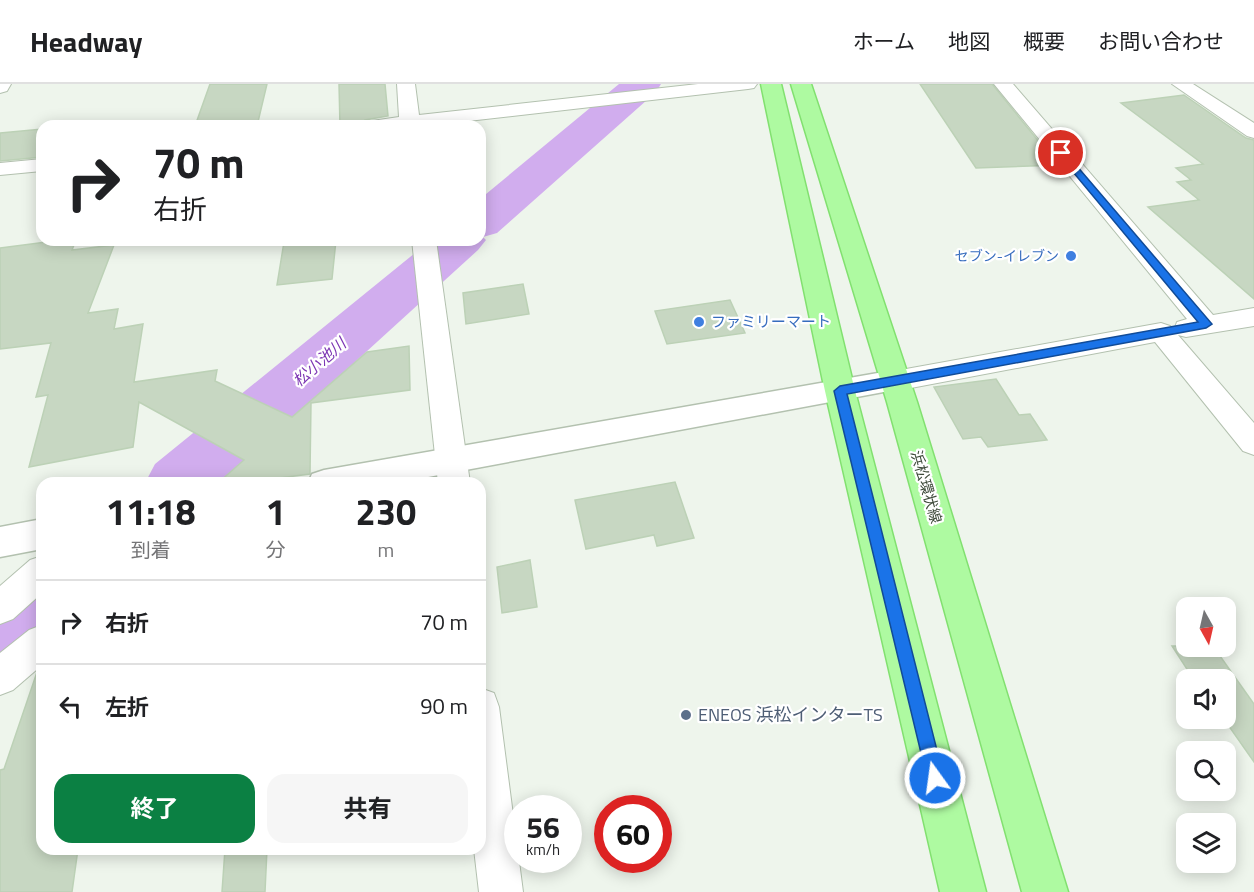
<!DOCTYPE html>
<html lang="ja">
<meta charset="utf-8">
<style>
body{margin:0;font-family:"Titillium Web","Noto Sans JP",sans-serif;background:#f6f6f6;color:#202124;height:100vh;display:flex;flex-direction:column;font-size:22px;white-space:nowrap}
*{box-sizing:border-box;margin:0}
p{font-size:20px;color:#757577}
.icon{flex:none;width:33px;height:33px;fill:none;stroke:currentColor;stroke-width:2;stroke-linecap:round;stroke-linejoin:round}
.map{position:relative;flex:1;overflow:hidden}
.drawer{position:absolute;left:36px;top:393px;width:450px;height:378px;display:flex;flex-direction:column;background:#fff;border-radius:18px;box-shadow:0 3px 15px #0003}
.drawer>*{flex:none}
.top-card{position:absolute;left:36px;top:36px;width:450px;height:126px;border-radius:18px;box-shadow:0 3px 15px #0003;background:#fff;color:#202124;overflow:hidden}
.needle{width:39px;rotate:172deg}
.tools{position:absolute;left:1176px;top:513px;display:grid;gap:12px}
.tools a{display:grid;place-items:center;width:60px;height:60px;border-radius:12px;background:#fff;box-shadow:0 3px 15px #0003;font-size:30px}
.speed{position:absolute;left:504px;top:711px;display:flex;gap:12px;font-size:30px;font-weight:700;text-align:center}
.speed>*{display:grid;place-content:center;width:78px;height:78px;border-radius:50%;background:#fff;box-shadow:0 3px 15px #0003;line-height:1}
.speed small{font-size:15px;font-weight:400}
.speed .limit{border:9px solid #d22;background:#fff;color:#111}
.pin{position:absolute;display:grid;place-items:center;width:51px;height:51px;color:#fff;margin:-26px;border:3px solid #fff;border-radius:50%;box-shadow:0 2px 6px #0007}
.me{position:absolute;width:66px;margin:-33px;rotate:346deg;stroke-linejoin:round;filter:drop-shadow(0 0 4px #0008)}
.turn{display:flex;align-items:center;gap:21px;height:126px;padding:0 18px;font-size:27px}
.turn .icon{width:78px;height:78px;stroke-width:2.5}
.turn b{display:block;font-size:42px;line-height:51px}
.eta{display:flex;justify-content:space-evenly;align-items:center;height:102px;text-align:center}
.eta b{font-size:36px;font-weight:700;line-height:42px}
.primary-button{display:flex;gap:12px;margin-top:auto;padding:12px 18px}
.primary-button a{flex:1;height:69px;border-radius:18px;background:#0b8043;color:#fff;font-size:24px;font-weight:700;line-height:69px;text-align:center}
.primary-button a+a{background:#f6f6f6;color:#202124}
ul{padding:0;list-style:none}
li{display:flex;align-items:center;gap:18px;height:84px;padding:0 18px;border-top:2px solid #e0e0e0}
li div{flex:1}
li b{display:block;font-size:22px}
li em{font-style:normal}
header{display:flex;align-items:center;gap:36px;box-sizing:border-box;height:84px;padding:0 30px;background:#fff;border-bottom:2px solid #e0e0e0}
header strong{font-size:28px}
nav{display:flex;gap:33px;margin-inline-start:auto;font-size:21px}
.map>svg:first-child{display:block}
</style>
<header>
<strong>Headway</strong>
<nav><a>ホーム</a><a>地図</a><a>概要</a><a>お問い合わせ</a></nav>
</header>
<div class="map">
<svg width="1254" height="808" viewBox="0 0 1254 808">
<rect width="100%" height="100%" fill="#eef5ec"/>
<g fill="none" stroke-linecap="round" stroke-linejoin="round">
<!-- river -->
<g fill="#d1adee" fill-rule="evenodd">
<polygon points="619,0 661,0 656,8 497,149 483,153 486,156 478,166 222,399 145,399 155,380 431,156 480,156 480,115"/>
<polygon points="42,483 42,562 27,575 0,585 0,505 16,492"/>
</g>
</g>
<!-- building -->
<g fill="#c7d7c2" stroke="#bcd1b6" stroke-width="1.5">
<polygon points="210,0 267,0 257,42 195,42"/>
<polygon points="339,0 385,0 388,32 365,36 360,41 340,42"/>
<polygon points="920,0 992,0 1058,81 976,84"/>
<polygon points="1184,11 1246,54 1254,56 1254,215 1148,123 1199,116 1177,98 1191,96 1176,84 1203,80 1121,19"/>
<polygon points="42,45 42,73 0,77 0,49"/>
<polygon points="62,156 76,156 72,166 114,161 88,229 118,225 114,245 143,240 134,298 217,286 215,297 292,333 367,268 409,262 410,306 311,319 310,390 241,399 218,399 244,376 139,318 133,363 29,383 48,311 36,313 51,259 0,265 0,164"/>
<polygon points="298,156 336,156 332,195 277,201 284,158"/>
<polygon points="523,200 529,230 466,240 463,209"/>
<polygon points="730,216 745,249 667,260 655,227"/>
<polygon points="996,295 1019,331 1030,330 1047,356 988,363 981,353 963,355 934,303"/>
<polygon points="675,398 694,454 657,462 654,451 586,465 575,416"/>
<polygon points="530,476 537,523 502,529 497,483"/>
<polygon points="1172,562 1213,562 1254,620 1254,678 1226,638 1226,596 1194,596"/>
<polygon points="37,588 42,589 42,765 78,765 72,808 0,808 0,686 4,685"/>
<polygon points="225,765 267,765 265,808 222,808"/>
</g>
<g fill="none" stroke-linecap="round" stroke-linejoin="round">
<!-- minor casing -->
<g stroke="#b3c1af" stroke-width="2">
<g id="minor">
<polygon points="0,0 11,0 7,7 0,9"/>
<polygon points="397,0 415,0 419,31 698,0 757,0 754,4 748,5 424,42 362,42 365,38 399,33"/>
<polygon points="994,0 1013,0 1213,231 1254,224 1254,242 1186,253 1178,251 1254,339 1254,371 1243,367 1155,258 895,307 885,304 881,297 885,290 895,287 1161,239 1170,242 1174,246 1177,238 1187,235"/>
<polygon points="1172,0 1193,0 1254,39 1254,54 1247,52"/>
<polygon points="42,75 42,87 0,91 0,79"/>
<polygon points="412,156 436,156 470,399 438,399"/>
<polygon points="42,472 42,509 13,535 0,540 0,502 30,476"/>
<polygon points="42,541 42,581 13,606 0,611 0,569 29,546"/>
<polygon points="480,604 494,609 499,623 523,808 479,808 474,765 480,765"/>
</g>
</g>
<!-- tertiary casing -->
<g stroke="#b3c1af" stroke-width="3">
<g id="tertiary">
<polygon points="895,286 905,290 910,297 905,304 396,399 308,399 312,390 324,386"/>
<polygon points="42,435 42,465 0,473 0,443"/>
</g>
</g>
<!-- primary casing -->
<g stroke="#82e070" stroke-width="3">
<g id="primary">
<polygon points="761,0 781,0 855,307 986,808 940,808 825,307"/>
<polygon points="791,0 811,0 917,318 1068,808 1022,808 887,318"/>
</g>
</g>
<!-- minor -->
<use href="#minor" fill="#fff" fill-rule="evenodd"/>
<!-- tertiary -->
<use href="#tertiary" fill="#fff" fill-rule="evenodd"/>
<!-- primary -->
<use href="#primary" fill="#aefaa1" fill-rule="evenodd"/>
</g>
<!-- route -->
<polygon fill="#1a73e8" stroke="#114b97" stroke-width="1.5" points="1058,67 1064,67 1212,240 1206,244 847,310 944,694 942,700 935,703 929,700 927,694 834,307 840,302 1198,238 1058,70"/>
<!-- markers -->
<g fill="#3f7fe0" stroke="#fff" stroke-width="2">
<circle cx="1071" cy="172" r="6"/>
<circle cx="699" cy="238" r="6"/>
</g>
<circle fill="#5c6f8a" stroke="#fff" stroke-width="2" cx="686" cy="631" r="6"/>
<g text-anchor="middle" stroke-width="4.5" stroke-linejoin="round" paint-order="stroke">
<!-- far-shop labels -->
<g font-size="14" fill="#366cbe" stroke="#fff" text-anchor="end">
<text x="1059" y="177">セブン-イレブン</text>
</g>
<!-- shop labels -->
<g font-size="15" fill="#366cbe" stroke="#fff" text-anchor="start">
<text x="711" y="243">ファミリーマート</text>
</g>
<!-- street labels -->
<g font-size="15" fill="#3e4a3a" stroke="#fff">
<text transform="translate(926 403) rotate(74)" y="5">浜松環状線</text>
</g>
<!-- water labels -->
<g font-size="16" font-style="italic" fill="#7c36b3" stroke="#fff">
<text transform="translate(319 278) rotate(-41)" y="6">松小池川</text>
</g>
<!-- near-service labels -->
<g font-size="18" fill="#4e5e75" stroke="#fff" text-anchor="start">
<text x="698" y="637">ENEOS 浜松インターTS</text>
</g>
</g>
</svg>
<div class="tools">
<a><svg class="needle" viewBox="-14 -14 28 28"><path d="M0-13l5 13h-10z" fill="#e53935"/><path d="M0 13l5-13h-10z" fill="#757577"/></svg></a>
<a><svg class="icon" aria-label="sound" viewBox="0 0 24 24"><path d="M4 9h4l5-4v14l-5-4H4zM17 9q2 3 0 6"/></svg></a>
<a><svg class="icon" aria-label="search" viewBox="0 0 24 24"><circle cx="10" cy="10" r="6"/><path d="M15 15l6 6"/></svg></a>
<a><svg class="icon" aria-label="layers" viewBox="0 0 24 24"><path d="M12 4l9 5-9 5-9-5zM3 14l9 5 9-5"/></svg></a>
</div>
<div class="speed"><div>56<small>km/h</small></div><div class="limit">60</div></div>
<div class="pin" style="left:1061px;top:69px;background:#d93025"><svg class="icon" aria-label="arrive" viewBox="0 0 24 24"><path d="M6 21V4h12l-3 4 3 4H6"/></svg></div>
<svg class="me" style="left:935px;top:694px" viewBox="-20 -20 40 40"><circle r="17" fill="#1a73e8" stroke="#fff" stroke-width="3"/><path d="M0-11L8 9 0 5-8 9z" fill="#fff"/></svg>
<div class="top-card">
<div class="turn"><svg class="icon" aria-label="right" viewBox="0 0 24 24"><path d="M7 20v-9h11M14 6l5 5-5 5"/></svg><div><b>70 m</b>右折</div></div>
</div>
<section class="drawer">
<div class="eta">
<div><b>11:18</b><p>到着</p></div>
<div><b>1</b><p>分</p></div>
<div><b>230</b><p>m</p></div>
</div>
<ul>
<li><svg class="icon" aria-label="right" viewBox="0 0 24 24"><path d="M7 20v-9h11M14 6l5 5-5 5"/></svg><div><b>右折</b></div><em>70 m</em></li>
<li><svg class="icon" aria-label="left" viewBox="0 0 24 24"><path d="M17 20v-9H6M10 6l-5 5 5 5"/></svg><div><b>左折</b></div><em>90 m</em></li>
</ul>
<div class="primary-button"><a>終了</a><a>共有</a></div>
</section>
</div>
